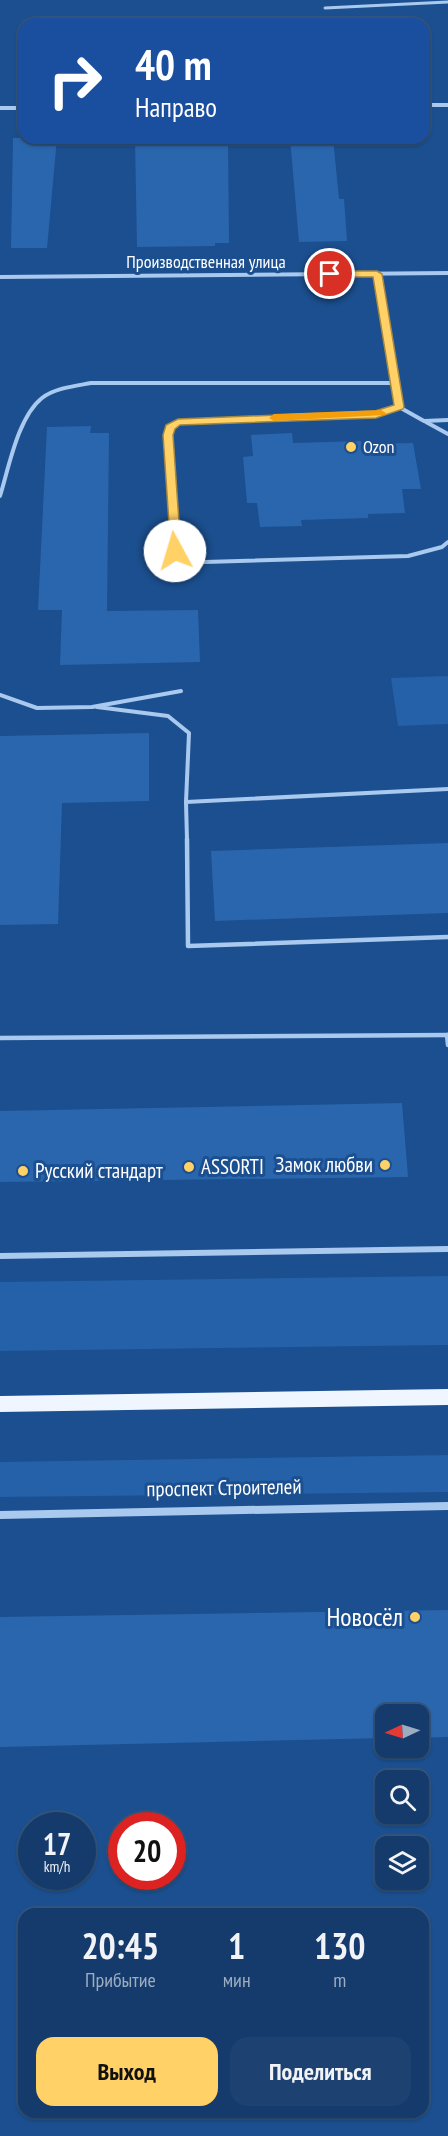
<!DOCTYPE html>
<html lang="ru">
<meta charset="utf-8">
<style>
body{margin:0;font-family:"PT Sans Narrow",sans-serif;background:#1d4271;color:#f1f3f6;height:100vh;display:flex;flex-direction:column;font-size:22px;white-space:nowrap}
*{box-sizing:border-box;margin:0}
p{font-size:20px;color:#9dadc1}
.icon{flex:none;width:33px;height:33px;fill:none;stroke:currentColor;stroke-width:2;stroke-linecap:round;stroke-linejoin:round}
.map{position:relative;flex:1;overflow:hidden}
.drawer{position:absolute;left:18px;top:1908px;width:411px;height:210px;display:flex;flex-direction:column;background:#143b6b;border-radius:18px;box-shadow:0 2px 4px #0004,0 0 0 2px #33557e}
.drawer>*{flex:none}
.guide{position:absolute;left:18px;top:18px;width:412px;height:126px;border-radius:18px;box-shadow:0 2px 4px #0004,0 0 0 2px #33557e;background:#1a4fa0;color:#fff;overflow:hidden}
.needle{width:39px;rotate:266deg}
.buttons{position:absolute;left:375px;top:1704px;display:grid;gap:12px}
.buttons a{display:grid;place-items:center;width:54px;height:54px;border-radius:12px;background:#143b6b;box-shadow:0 2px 4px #0004,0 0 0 2px #33557e;font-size:30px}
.speed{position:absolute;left:18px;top:1812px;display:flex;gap:12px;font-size:30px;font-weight:700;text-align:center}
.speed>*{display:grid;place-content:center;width:78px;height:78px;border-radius:50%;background:#143b6b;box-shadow:0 2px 4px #0004,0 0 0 2px #33557e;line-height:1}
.speed small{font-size:15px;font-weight:400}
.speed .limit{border:9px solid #d22;background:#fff;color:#111}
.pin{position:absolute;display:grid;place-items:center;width:51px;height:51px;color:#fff;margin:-26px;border:3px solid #fff;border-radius:50%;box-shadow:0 2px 6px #0007}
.me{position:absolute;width:66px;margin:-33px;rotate:354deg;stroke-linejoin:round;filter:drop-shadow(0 0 4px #0008)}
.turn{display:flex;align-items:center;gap:21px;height:126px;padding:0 18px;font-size:27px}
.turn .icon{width:78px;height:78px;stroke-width:2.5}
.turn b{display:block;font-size:42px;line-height:51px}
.eta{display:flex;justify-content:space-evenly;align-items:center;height:102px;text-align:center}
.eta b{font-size:36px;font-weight:800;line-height:42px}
.button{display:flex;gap:12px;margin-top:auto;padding:12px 18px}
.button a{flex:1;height:69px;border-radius:18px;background:#ffd166;color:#111;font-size:24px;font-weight:800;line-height:69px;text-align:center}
.button a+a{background:#1d4271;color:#f1f3f6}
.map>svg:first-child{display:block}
</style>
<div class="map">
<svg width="448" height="2136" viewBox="0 0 448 2136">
<rect width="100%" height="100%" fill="#1b4f8f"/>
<!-- green -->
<g fill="#2461a8">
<polygon points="448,676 448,724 398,726 391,678"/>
<polygon points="448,1276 448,1345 0,1351 0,1282"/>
<polygon points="448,1455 448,1492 0,1497 0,1462"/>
</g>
<!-- building -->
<g fill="#2a66ad">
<polygon points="13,138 57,138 47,248 11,248"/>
<polygon points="135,138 228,138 229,243 215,243 215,246 137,247"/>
<polygon points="290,138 333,138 339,199 344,199 347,241 299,242"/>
<polygon points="91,426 90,433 109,433 107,611 198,610 200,662 60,665 62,610 38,610 47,427"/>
<polygon points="292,433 293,443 361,441 362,444 413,443 421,489 402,489 405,513 368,514 368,518 301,520 302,526 260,527 257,503 247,503 243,457 253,456 251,435"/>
<polygon points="149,733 149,801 62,803 58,924 0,925 0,736"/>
<polygon points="448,843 448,913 215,921 211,851"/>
<polygon points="402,1103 408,1177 0,1182 0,1111"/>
<polygon points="448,1610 448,1737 418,1738 418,1714 386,1714 386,1738 0,1747 0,1617"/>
</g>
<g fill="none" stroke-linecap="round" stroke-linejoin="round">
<!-- service-far2 -->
<g stroke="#a9c9ee" stroke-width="3">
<polyline points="325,8 448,2"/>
<polyline points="377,274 394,375"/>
</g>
<!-- service-far1 -->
<g stroke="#a9c9ee" stroke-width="4">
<polyline points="393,374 399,407 424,421 448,420"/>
<polyline points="399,407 376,415 178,422 170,427 168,435 175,551 183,559 205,562 408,556 442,547 448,542"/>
<polyline points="426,422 448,434"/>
<path d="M0,496C9,467 18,417 42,398C55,388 75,386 91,383H395"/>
<polyline points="0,695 37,708 92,707 181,691"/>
<polyline points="97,707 168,716 189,733 186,802"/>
<polyline points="187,840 186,802 448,789"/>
</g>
<!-- service -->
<g stroke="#a9c9ee" stroke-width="4.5">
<polyline points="187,839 188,946 448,937"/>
<polyline points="447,1035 448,1045"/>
<polyline points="0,1038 448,1035"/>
</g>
<!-- minor-far2 -->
<g stroke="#a9c9ee" stroke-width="4">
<polyline points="424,105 448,105"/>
<polyline points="0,108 24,108"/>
<polyline points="0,277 448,273"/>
</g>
<!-- minor-far1 -->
<polyline stroke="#a9c9ee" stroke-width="6" points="0,1256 448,1249"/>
<!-- minor -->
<polyline stroke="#a9c9ee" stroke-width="8" points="0,1515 448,1506"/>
<!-- primary -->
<polygon fill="#f0f6ff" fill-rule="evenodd" points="448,1389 448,1405 0,1412 0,1396"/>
</g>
<!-- route -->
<polygon fill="#ffd166" stroke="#a68842" stroke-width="1.5" points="377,271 382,274 404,407 403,409 376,418 180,425 175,429 173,435 181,551 179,553 171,553 163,435 166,425 178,419 375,411 394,405 373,277 330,277 325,274 330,271"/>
<!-- slow -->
<polygon fill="#f59e0b" points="381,410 386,413 385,415 274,421 269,418 274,414"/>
<!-- markers -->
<g fill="#ffd166" stroke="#1b4f8f" stroke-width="2">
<circle cx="351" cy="447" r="6"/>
<circle cx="385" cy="1165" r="6"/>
<circle cx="189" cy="1167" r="6"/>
<circle cx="23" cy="1171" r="6"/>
<circle cx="415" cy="1617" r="6"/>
</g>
<g text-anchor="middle" stroke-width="6" stroke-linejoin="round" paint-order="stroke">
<!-- far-street labels -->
<g font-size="18" fill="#fff" stroke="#1b4f8f">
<text x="206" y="268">Производственная улица</text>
</g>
<!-- far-poi labels -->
<g font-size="18" fill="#fff" stroke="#1b4f8f" text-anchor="start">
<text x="363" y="453">Ozon</text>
</g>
<!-- poi labels -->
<g font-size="21" fill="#fff" stroke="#1b4f8f" text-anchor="start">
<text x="373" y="1172" text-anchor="end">Замок любви</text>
<text x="201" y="1174">ASSORTI</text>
<text x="35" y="1178">Русский стандарт</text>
</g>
<!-- street labels -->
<g font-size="21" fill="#fff" stroke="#1b4f8f">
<text transform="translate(224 1488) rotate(-1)" y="7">проспект Строителей</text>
</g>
<!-- near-poi labels -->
<g font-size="26" fill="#fff" stroke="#1b4f8f" text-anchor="end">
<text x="403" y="1626">Новосёл</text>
</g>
</g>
</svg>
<div class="buttons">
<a><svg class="needle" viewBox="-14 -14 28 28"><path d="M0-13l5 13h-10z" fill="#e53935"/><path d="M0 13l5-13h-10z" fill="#9dadc1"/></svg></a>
<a><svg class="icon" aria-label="search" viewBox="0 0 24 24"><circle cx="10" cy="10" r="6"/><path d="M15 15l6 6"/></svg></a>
<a><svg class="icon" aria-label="layers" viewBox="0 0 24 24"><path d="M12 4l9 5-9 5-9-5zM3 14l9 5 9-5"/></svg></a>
</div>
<div class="speed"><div>17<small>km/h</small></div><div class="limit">20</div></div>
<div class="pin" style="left:330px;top:274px;background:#d93025"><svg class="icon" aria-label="arrive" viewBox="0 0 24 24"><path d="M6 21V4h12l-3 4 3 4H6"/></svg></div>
<svg class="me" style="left:175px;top:551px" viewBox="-20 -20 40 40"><circle r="19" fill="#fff"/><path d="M0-13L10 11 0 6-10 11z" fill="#ffd166"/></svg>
<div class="guide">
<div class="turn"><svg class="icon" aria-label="right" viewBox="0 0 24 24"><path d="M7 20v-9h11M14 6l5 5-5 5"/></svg><div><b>40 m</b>Направо</div></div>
</div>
<section class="drawer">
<div class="eta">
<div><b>20:45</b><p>Прибытие</p></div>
<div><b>1</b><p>мин</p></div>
<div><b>130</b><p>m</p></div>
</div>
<div class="button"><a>Выход</a><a>Поделиться</a></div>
</section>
</div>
